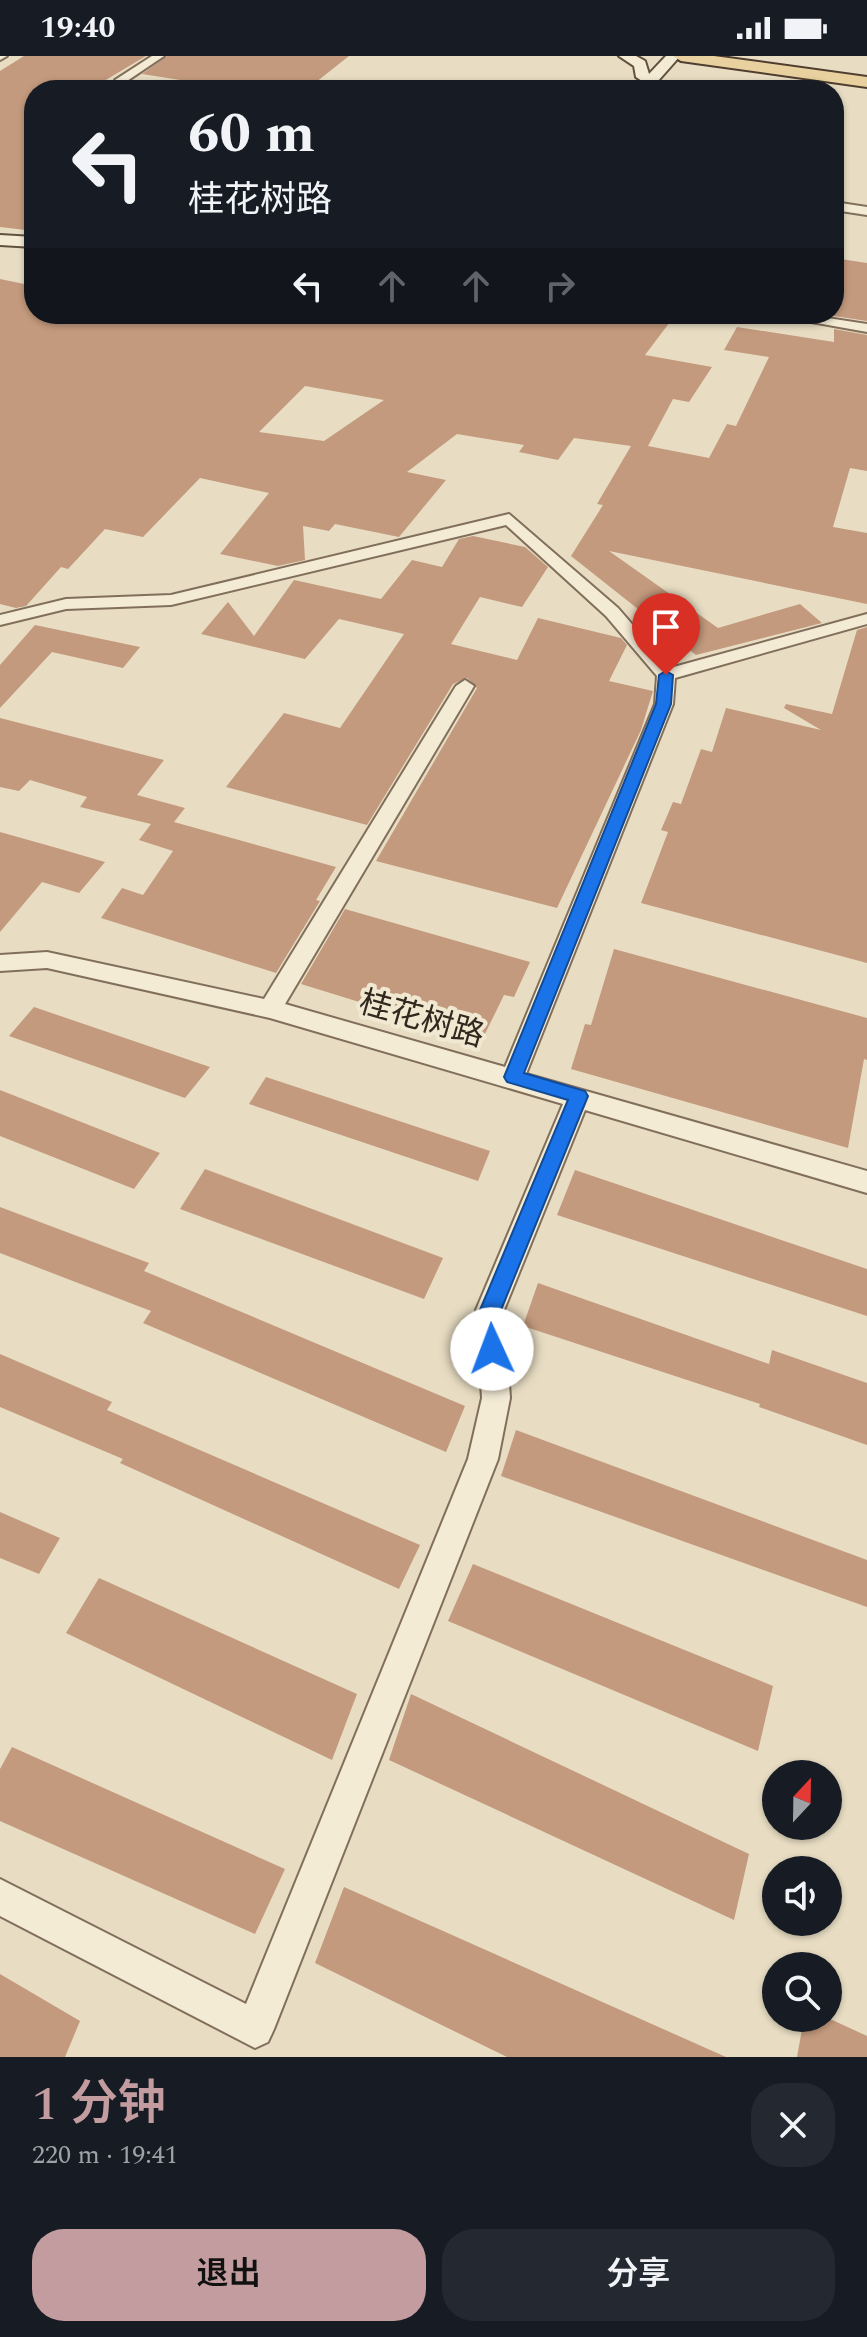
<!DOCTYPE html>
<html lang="zh">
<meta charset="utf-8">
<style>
body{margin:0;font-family:Spectral,"Noto Sans SC",serif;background:#242831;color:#f1f3f6;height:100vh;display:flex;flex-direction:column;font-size:30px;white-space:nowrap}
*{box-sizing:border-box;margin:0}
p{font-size:26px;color:#9ea1a6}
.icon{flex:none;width:44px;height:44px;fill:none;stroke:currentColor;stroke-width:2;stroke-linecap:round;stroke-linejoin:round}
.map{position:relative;height:2001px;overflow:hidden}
.side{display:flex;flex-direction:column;background:#171b24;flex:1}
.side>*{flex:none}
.banner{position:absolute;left:24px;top:24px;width:820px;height:244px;border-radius:32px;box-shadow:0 2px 6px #0004;background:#171b24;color:#f1f3f6;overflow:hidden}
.needle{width:52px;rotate:22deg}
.buttons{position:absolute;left:762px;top:1704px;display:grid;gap:16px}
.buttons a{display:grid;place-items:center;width:80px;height:80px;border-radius:50%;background:#171b24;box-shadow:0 2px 6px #0004;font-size:40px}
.pin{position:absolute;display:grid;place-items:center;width:68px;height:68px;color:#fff;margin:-82px -34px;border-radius:50% 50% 50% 0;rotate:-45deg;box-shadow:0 0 8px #0007}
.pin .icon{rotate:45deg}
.me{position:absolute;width:88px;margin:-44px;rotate:358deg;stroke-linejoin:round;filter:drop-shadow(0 0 6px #0008)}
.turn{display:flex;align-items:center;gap:28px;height:168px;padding:0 32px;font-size:36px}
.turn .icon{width:104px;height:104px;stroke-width:2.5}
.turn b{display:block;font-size:56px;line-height:68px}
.lanes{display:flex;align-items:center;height:76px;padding:0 32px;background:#0003;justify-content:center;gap:40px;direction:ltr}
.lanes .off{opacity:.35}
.round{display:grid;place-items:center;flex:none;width:84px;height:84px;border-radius:32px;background:#242831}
.head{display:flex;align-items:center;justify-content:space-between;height:136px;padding:0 32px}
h1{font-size:48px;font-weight:600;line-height:60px;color:#c29c9e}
.action{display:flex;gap:16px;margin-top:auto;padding:16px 32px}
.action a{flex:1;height:92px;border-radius:32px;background:#c29c9e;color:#111;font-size:32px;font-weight:600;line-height:92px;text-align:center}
.action a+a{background:#242831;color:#f1f3f6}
.status{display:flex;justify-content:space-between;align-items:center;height:56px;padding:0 40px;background:#171b24;direction:ltr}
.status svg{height:22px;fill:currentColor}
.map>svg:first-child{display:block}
</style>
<div class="status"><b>19:40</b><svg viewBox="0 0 49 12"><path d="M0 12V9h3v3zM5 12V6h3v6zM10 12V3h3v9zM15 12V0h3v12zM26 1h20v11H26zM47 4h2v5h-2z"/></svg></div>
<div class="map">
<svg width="867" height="2001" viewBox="0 0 867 2001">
<rect width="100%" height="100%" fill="#e8ddc3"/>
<!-- building -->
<g fill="#c39a7d" fill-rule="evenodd">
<polygon points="24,0 146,0 89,34 34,34 34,175 0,171 0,15"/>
<polygon points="167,0 349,0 306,34 244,34 142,18"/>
<polygon points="834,202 867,207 867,265 834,260"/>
<path d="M0,223L34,230V258H239L263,262V258H492L534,266L533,258H676L645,299L712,311L689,346L673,343L648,390L709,402L727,368L736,370L769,301L724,294L737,271L834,286V273L867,279V415L850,412L833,471L867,477V548L609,495L718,572L800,548L822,567L696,599L571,500L603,449L597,448L631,390L574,382L558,404L519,396L524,389L457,378L407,416L446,424L399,481L335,468L329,475L303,470L305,504L278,510L220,498L269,437L200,422L143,481L105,473L68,513L61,511L26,550L16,552L0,548ZM305,330L384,344L324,385L259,376Z"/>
<polygon points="473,480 525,491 548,511 522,551 480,541 451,588 517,604 538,562 621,582 627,589 609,625 653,635 641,674 557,852 376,805 477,632 467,622 453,628 367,769 226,731 284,657 340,672 404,578 339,563 305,603 201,578 228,546 254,580 294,524 381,543 412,504 442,511 459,483"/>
<polygon points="35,569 140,591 123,612 52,596 0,652 0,609"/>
<polygon points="867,571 867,907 641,847 668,776 661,774 673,746 681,748 701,693 712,696 726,652 821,674 784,652 786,648 832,658 857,574"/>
<polygon points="0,662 164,704 137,739 185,752 174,766 336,811 316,844 320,845 276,917 101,862 122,832 143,839 173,795 139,784 151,768 80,751 87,741 30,724 19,735 0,731"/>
<polygon points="0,776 57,792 105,806 79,837 42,826 0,876"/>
<polygon points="345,853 530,906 514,941 504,939 482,984 301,928"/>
<polygon points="614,893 867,962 867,1004 864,1003 848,1092 571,1013 585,968 591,969"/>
<polygon points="34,951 210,1011 185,1042 9,980"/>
<polygon points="266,1021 490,1095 478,1125 249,1048"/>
<polygon points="0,1034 160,1097 134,1133 0,1080"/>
<polygon points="205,1113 443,1202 424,1243 180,1153"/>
<polygon points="575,1114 867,1213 867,1260 557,1159"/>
<polygon points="0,1151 149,1207 144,1215 465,1350 446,1396 143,1267 151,1255 0,1197"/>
<polygon points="538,1227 769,1308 772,1294 867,1327 867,1389 759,1351 760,1348 523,1270"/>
<polygon points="0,1298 112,1346 107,1354 420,1489 399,1533 120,1407 123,1403 0,1351"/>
<polygon points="516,1374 867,1504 867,1551 501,1420"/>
<polygon points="0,1456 60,1482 39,1518 0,1502"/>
<polygon points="473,1508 773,1630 758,1695 448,1565"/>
<polygon points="99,1522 357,1638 332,1704 66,1577"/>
<polygon points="411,1638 749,1798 734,1864 389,1704"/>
<polygon points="12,1691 285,1813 255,1878 0,1765 0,1713"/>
<polygon points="344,1831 726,2001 507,2001 315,1907"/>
<polygon points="0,1918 80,1965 65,2001 0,2001"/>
<polygon points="804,1962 828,1962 867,1980 867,2001 797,2001"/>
</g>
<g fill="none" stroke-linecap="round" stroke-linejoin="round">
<!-- street casing -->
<g stroke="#816f5c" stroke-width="4">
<g id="street">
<polygon points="0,0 7,0 0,4"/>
<polygon points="152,0 164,0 124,27 132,34 115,33 115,24"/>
<polygon points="834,146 867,151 867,159 834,154"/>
<polygon points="767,258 801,258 867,268 867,276"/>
<polygon points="509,458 618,552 670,612 867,558 867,568 675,622 673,648 526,1018 867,1115 867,1137 585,1054 504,1254 510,1342 498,1403 274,1973 268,1986 255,1992 0,1860 0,1823 246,1948 468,1403 482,1342 476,1254 563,1048 270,962 47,912 0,915 0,899 47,896 264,943 456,630 465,624 474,630 285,948 505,1011 655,648 657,620 606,560 506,469 171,549 66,553 0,569 0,559 66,543 171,539"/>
</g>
</g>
<!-- secondary casing -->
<g stroke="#62513f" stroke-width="4">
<g id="secondary">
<polygon points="619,0 636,0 645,5 649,18 666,0 680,0 650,34 635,34 642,25 636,21 634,10"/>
<polygon points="0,179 34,181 34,191 0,189"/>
</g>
</g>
<!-- primary casing -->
<g stroke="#4f3e30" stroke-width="4">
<polygon id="primary" points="673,0 714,0 867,21 867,31 681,5"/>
</g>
<!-- street -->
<use href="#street" fill="#f4ebd5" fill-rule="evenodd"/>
<!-- secondary -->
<use href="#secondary" fill="#f4ebd5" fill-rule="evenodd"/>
<!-- primary -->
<use href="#primary" fill="#e8d19e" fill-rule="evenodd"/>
</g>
<!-- route -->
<polygon fill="#1a73e8" stroke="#114b97" stroke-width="2" points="666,615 673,619 671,648 524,1017 585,1035 588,1040 501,1254 503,1293 500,1300 492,1303 485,1300 480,1254 568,1044 507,1026 504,1021 656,648 659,619"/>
<g text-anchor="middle" stroke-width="8" stroke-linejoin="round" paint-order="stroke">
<!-- street labels -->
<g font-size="32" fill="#32281e" stroke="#f1e8d1">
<text transform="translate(422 962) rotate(16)" y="11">桂花树路</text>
</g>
</g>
</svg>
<div class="buttons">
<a><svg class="needle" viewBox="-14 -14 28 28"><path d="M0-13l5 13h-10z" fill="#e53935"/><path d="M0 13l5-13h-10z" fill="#9ea1a6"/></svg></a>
<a><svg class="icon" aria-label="sound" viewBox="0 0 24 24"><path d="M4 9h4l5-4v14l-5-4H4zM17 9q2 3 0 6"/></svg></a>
<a><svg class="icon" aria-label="search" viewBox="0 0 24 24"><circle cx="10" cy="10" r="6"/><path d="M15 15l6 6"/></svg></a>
</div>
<div class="pin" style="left:666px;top:619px;background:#d93025"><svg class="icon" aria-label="arrive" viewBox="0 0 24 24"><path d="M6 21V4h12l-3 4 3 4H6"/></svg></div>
<svg class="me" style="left:492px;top:1293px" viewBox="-20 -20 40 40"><circle r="19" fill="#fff"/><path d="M0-13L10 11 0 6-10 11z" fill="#1a73e8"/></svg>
<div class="banner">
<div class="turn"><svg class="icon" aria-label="left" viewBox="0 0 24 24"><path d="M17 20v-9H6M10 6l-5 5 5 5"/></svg><div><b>60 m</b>桂花树路</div></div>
<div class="lanes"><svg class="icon" aria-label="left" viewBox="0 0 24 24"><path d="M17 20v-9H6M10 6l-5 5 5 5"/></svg><svg class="icon off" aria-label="ahead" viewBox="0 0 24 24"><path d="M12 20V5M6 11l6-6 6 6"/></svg><svg class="icon off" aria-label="ahead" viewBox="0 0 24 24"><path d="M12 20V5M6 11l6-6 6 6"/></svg><svg class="icon off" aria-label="right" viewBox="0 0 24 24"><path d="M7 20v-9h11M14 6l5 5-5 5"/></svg></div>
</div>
</div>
<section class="side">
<div class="head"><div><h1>1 分钟</h1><p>220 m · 19:41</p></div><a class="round"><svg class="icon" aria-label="close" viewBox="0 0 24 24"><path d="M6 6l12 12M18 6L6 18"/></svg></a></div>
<div class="action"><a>退出</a><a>分享</a></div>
</section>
